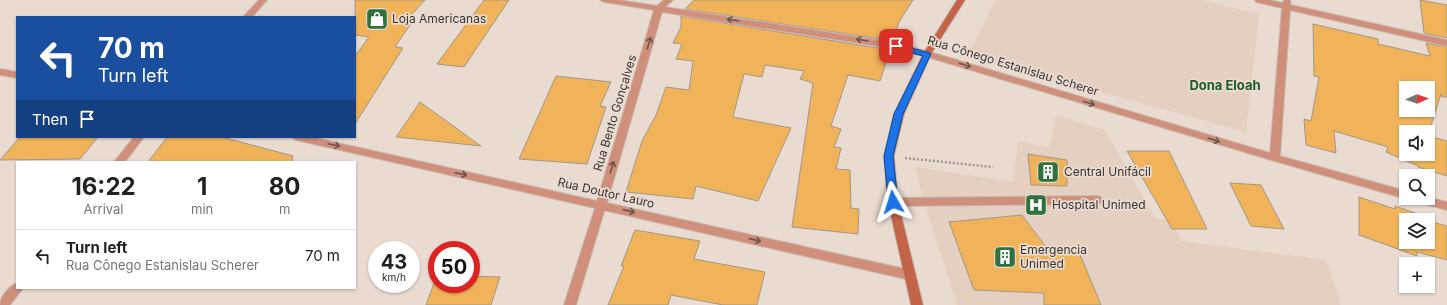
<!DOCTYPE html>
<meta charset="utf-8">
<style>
body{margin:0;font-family:Inter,sans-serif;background:#f6f6f6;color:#202124;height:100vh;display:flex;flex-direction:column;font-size:15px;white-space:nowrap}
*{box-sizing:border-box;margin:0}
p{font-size:13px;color:#757577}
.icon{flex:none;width:22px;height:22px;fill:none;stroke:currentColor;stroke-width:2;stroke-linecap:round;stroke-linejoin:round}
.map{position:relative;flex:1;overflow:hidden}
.panel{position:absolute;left:16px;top:161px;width:340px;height:128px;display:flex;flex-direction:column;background:#fff;border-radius:0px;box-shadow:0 1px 3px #0004}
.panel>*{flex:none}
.hud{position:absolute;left:16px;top:16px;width:340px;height:122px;border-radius:0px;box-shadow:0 1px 3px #0004;background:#1a4fa0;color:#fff;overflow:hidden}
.needle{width:26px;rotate:88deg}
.tools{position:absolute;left:1399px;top:81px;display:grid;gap:8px}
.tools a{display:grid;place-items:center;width:36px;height:36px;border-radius:0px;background:#fff;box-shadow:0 1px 3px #0004;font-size:20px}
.speed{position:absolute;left:368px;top:241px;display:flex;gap:8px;font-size:20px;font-weight:700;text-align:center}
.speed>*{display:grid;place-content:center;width:52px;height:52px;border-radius:50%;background:#fff;box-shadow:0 1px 3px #0004;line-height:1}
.speed small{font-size:10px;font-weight:400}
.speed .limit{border:6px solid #d22;background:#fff;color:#111}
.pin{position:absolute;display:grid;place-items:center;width:34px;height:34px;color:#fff;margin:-17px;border-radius:8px;box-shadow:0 2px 6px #0006}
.me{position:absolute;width:44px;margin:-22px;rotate:354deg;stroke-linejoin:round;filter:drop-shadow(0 0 3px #0008)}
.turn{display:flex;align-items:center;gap:14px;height:84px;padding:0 16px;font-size:18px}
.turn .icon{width:52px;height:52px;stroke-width:2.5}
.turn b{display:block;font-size:28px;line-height:34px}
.then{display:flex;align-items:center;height:38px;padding:0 16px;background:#0003;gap:8px;font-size:15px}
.eta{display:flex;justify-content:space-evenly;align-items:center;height:68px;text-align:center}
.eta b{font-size:24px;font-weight:700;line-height:28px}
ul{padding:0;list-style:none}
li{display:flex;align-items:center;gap:12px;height:52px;padding:0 16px;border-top:1px solid #e0e0e0}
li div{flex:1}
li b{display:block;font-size:15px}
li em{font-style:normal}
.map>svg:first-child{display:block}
</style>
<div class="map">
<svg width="1447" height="305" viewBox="0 0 1447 305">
<rect width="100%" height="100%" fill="#eadbd1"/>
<!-- built -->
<g fill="#e5cfc1">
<polygon points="995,0 1201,0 1259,14 1246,132 968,56"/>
<polygon points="1056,115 1105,130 1155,219 1171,219 1181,241 1326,260 1341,305 957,305 921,191 916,167 1013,182 1018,141 1049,148"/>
</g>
<!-- building -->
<g fill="#f1b359" stroke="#a1978b" fill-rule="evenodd">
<polygon points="355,0 425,0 406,21 412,22 395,47 403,48 355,124 355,56 369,37 355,35"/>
<polygon points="484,0 509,0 464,67 437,64"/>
<polygon points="694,0 913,0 899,22 893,41 685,9"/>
<polygon points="1420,0 1447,5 1447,38 1424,33"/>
<polygon points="681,16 890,50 880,81 848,75 831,126 841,129 834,147 841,148 836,169 850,170 851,208 859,209 858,234 792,227 813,83 800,79 804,71 765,65 762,77 744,74 733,117 791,128 758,201 696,186 693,199 626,192 642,141 656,115 666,87 689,90 693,61 676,59 682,44 673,43 681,27"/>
<path d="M1313,24L1378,39V44L1430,56L1426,43L1447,47V97H1442L1441,94L1428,135V132H1406V154H1428V136L1447,141V176L1418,167V166L1386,152L1388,147L1334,131L1336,153L1306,145L1304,119L1311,121L1319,77L1314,76ZM1406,88H1428V110H1406Z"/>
<polygon points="556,76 611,82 600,106 606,107 587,164 519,159"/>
<polygon points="420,102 481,146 396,137"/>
<polygon points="20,137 98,137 80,159 0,160"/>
<polygon points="167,137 222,137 293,156 292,162 148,162"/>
<polygon points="1127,151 1169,151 1207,229 1172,229"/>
<polygon points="1028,154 1067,160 1067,186 1031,185"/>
<polygon points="1230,183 1261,185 1284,229 1251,226"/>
<polygon points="1359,197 1395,209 1395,206 1418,214 1418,218 1424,220 1406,220 1406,242 1428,242 1428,221 1447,226 1447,260 1417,252 1417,256 1359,235"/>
<polygon points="1022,215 1046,247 1077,247 1101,305 1044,305 1044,293 974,290 949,222"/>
<polygon points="635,230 700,241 694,259 765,272 757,305 723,305 671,295 668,305 608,305 624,266 621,266"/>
<polygon points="437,275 437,284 471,284 471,276 500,277 491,305 426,305"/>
</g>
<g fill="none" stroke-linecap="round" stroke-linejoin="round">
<!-- service casing -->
<g stroke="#c7bab1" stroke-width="2">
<polygon id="service" points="1097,196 1101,197 1102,200 1101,203 1097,204 893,206 889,205 888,202 889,199 893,198"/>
</g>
<!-- minor casing -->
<g stroke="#c7bab1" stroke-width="2">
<g id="minor">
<polygon points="1255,0 1269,0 1283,3 1284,0 1290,0 1291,5 1447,40 1447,46 1290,10 1280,156 1406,191 1406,198 1409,198 1406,199 1271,160 924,56 923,54 927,51 930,52 1270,153 1282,8 1256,2"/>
<polygon points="0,69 17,72 17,78 0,75"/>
<polygon points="1428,197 1447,202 1447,210 1414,201 1413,198"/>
<polygon points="601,201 605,202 606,205 576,305 564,305 596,205 597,202"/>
</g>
</g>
<!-- tertiary casing -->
<g stroke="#c7bab1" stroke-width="2">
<g id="tertiary">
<polygon points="259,0 267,0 252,17 243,17"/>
<polygon points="600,0 619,0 657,6 664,0 673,0 665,7 896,43 930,52 931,54 927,57 896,49 662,12 607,203 910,270 914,272 916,275 914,278 910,280 296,140 291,137 311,137 597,201 654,10 604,2"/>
<polygon points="134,137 144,137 125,162 114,162"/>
<path d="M17,283V288H23L10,305H0C0,297 9,286 17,283Z"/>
</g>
</g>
<!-- secondary casing -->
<g stroke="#c7bab1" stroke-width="2">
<polygon id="secondary" points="957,0 965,0 931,54 904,114 894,156 898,202 923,305 911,305 888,202 884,156 894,114 923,54"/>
</g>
<!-- path -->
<polyline stroke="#a0958e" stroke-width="2.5" stroke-dasharray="2 2" stroke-linecap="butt" points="905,158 993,167"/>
<!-- service -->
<use href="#service" fill="#d08f7b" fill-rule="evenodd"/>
<!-- minor -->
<use href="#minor" fill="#d08f7b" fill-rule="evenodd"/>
<!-- tertiary -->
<use href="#tertiary" fill="#d08f7b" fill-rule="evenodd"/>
<!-- secondary -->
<use href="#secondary" fill="#c36448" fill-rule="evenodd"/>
</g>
<!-- one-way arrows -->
<defs><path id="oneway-shaft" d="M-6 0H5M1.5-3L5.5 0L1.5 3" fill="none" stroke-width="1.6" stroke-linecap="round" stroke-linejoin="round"/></defs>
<g stroke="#6e544a">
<use href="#oneway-shaft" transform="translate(733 20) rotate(-171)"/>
<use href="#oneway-shaft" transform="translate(862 40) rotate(-171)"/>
<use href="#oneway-shaft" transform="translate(649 43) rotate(-73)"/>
<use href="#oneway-shaft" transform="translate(965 65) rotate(17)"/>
<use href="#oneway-shaft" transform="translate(1089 103) rotate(17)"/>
<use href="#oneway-shaft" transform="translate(1214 140) rotate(17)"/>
<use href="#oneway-shaft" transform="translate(334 145) rotate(12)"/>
<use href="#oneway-shaft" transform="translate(612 167) rotate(-73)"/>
<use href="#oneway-shaft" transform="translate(461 174) rotate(12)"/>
<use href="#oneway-shaft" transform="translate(629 211) rotate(13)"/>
<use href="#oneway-shaft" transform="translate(755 240) rotate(13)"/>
</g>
<!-- route -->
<polygon fill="#1a73e8" stroke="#114b97" points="893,44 896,44 930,53 931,54 903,114 893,156 898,202 893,206 888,202 884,156 894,114 923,56 893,48"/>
<!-- icons -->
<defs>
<g id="shop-square" transform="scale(1.15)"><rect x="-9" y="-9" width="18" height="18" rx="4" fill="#2f723d" stroke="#eadbd1"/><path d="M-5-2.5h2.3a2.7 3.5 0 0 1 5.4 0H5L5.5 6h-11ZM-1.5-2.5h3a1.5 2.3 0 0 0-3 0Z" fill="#fff"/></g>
<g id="building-square" transform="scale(1.15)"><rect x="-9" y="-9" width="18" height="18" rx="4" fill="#2f723d" stroke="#eadbd1"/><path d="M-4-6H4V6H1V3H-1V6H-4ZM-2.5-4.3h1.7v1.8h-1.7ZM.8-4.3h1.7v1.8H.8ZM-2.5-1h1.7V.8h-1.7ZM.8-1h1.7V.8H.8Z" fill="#fff"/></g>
<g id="hospital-square" transform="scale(1.15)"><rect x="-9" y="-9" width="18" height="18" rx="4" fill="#2f723d" stroke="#eadbd1"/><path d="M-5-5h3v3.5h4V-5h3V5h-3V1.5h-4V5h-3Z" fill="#fff"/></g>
</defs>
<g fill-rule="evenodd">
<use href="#shop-square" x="377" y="19"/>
<use href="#building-square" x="1048" y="172"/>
<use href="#hospital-square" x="1036" y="205"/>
<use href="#building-square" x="1005" y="257"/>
</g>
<g text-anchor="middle" stroke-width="3.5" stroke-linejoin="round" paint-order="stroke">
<!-- poi labels -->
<g font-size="12" fill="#3a3430" stroke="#eadbd1" text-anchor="start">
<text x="392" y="23">Loja Americanas</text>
<text x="1064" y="176">Central Unifácil</text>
<text x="1052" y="209">Hospital Unimed</text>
<text x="1020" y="254">Emergencia<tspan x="1020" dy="14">Unimed</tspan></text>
</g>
<!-- street labels -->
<g font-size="12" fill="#3a3430" stroke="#eadbd1">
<text transform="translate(1013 66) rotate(17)" y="4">Rua Cônego Estanislau Scherer</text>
<text transform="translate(615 113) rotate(-73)" y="4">Rua Bento Gonçalves</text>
<text transform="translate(606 193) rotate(13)" y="4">Rua Doutor Lauro</text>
</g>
<!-- neighbourhood labels -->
<g font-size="13" font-weight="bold" fill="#1c5b2b" stroke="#eadbd1">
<text x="1225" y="90">Dona Eloah</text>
</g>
</g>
</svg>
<div class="tools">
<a><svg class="needle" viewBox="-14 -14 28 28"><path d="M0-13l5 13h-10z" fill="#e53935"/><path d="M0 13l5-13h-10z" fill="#757577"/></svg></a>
<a><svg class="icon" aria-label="sound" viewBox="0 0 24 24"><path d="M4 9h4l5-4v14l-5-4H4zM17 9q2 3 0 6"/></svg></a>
<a><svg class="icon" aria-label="search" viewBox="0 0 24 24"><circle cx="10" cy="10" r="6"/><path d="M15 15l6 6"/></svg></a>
<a><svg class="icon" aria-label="layers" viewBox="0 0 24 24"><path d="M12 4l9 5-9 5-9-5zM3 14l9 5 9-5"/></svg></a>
<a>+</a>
</div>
<div class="speed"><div>43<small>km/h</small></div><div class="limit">50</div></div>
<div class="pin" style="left:896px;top:46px;background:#d93025"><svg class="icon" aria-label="arrive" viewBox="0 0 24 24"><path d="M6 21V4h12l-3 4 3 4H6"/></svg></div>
<svg class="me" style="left:893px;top:202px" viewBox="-20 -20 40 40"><path d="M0-17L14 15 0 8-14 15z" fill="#1a73e8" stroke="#fff" stroke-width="4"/></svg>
<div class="hud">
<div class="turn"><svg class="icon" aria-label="left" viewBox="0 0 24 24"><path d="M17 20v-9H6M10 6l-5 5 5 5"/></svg><div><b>70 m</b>Turn left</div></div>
<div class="then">Then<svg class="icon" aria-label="arrive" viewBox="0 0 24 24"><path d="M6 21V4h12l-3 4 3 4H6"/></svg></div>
</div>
<section class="panel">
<div class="eta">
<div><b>16:22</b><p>Arrival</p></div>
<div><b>1</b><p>min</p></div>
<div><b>80</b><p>m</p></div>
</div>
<ul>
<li><svg class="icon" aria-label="left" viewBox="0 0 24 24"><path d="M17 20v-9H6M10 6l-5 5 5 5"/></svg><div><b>Turn left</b><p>Rua Cônego Estanislau Scherer</p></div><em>70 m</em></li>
</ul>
</section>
</div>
